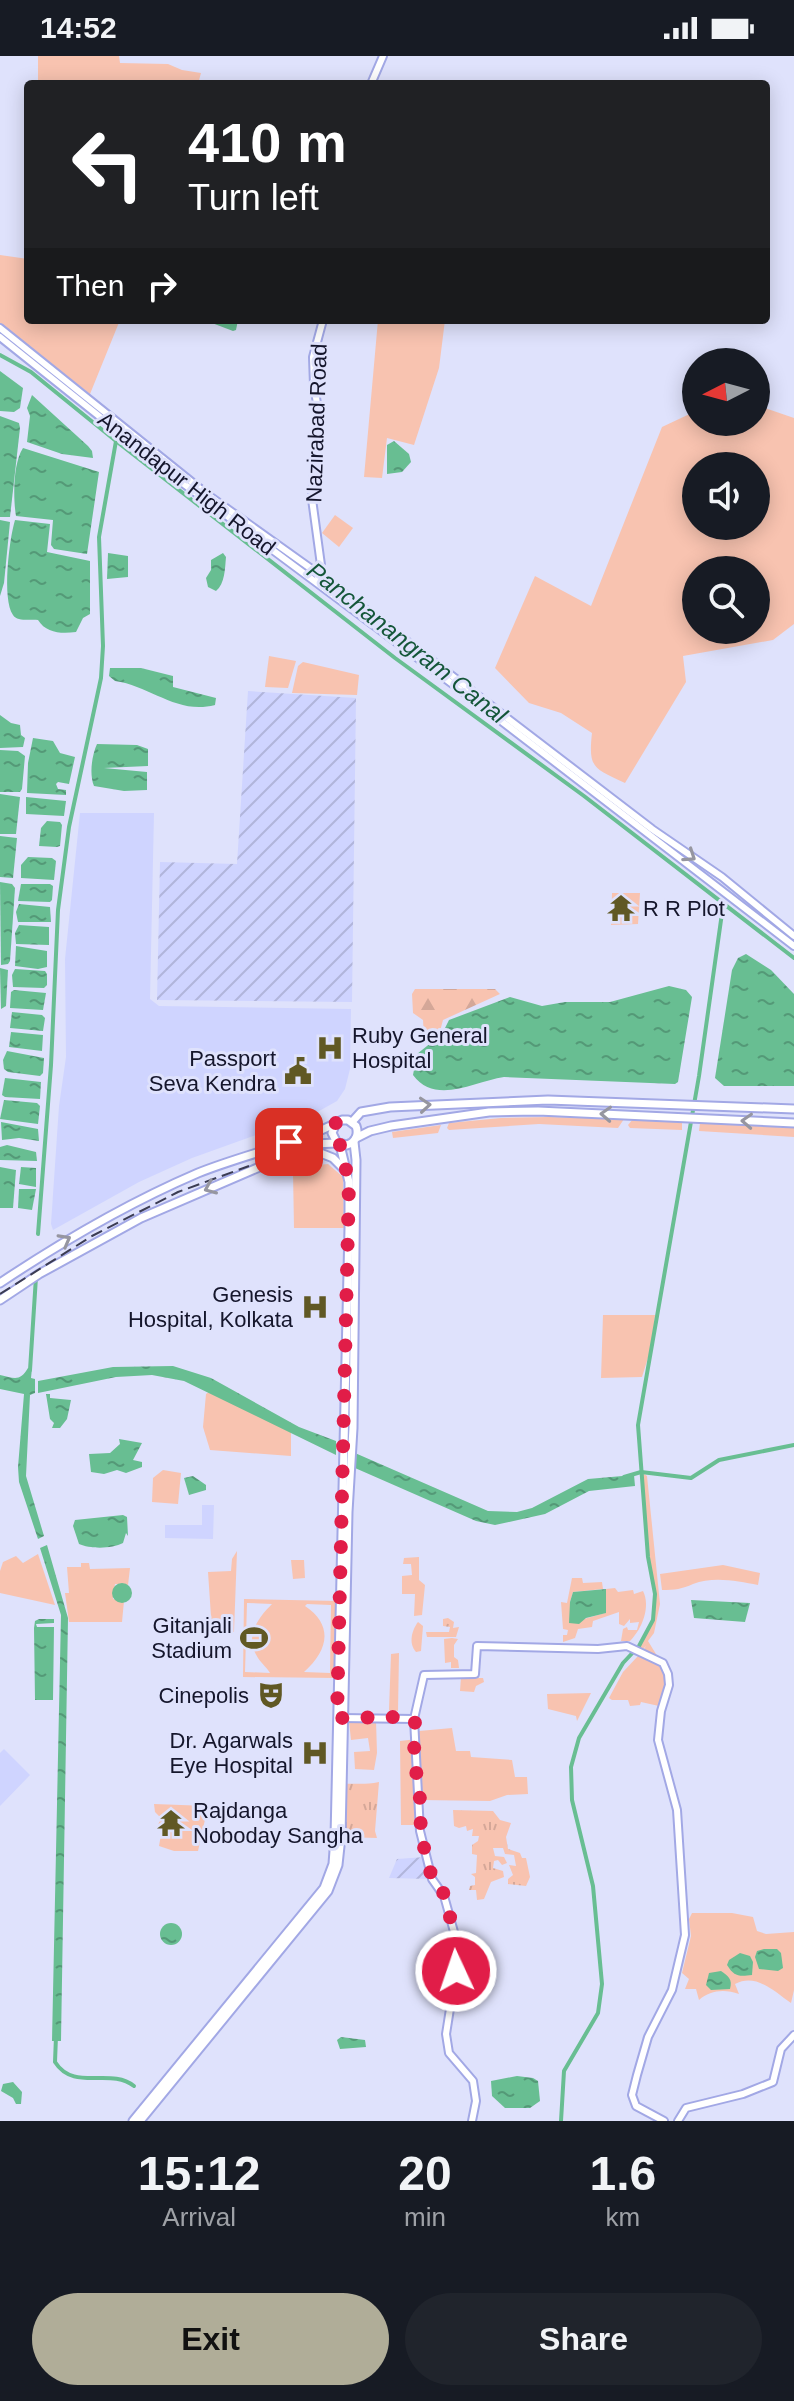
<!DOCTYPE html>
<style>
body{margin:0;font-family:Arial,sans-serif;background:#20242c;color:#f1f3f6;height:100vh;display:flex;flex-direction:column;font-size:30px;white-space:nowrap}
*{box-sizing:border-box;margin:0}
p{font-size:26px;color:#9ea1a6}
.icon{flex:none;width:44px;height:44px;fill:none;stroke:currentColor;stroke-width:2;stroke-linecap:round;stroke-linejoin:round}
.map{position:relative;height:2065px;overflow:hidden}
.details{display:flex;flex-direction:column;background:#171b24;flex:1}
.details>*{flex:none}
.hud{position:absolute;left:24px;top:24px;width:746px;height:244px;border-radius:8px;box-shadow:0 4px 20px #0003;background:#202124;color:#fff;overflow:hidden}
.needle{width:52px;rotate:264deg}
.buttons{position:absolute;left:682px;top:292px;display:grid;gap:16px}
.buttons a{display:grid;place-items:center;width:88px;height:88px;border-radius:50%;background:#171b24;box-shadow:0 4px 20px #0003;font-size:40px}
.pin{position:absolute;display:grid;place-items:center;width:68px;height:68px;color:#fff;margin:-34px;border-radius:16px;box-shadow:0 4px 12px #0006}
.me{position:absolute;width:88px;margin:-44px;rotate:357deg;stroke-linejoin:round;filter:drop-shadow(0 0 6px #0008)}
.turn{display:flex;align-items:center;gap:28px;height:168px;padding:0 32px;font-size:36px}
.turn .icon{width:104px;height:104px;stroke-width:2.5}
.turn b{display:block;font-size:56px;line-height:68px}
.then{display:flex;align-items:center;height:76px;padding:0 32px;background:#0003;gap:16px;font-size:30px}
.eta{display:flex;justify-content:space-evenly;align-items:center;height:136px;text-align:center}
.eta b{font-size:48px;font-weight:600;line-height:56px}
.cta{display:flex;gap:16px;margin-top:auto;padding:16px 32px}
.cta a{flex:1;height:92px;border-radius:48px;background:#b0ad98;color:#111;font-size:32px;font-weight:600;line-height:92px;text-align:center}
.cta a+a{background:#20242c;color:#f1f3f6}
.status{display:flex;justify-content:space-between;align-items:center;height:56px;padding:0 40px;background:#171b24;direction:ltr}
.status svg{height:22px;fill:currentColor}
.map>svg:first-child{display:block}
</style>
<div class="status"><b>14:52</b><svg viewBox="0 0 49 12"><path d="M0 12V9h3v3zM5 12V6h3v6zM10 12V3h3v9zM15 12V0h3v12zM26 1h20v11H26zM47 4h2v5h-2z"/></svg></div>
<div class="map">
<svg width="794" height="2065" viewBox="0 0 794 2065">
<defs>
<pattern id="industrial-furrows" width="10" height="10" patternUnits="userSpaceOnUse" patternTransform="scale(2)"><rect width="10" height="10" fill="#cfd4ff"/><path d="M-1 1l2-2M0 10L10 0M9 11l2-2" fill="none" stroke="#b1b5db"/></pattern>
<pattern id="grass-tufts" width="24" height="20" patternUnits="userSpaceOnUse" patternTransform="scale(2)"><rect width="24" height="20" fill="#f8c3b0"/><path d="M3 7l-1-3M5 7V3M7 7l1-3M15 17l-1-3M17 17v-4M19 17l1-3" fill="none" stroke="#d4a798"/></pattern>
<pattern id="forest-firs" width="22" height="20" patternUnits="userSpaceOnUse" patternTransform="scale(2)"><rect width="22" height="20" fill="#f8c3b0"/><path d="M5 1l3.5 6h-7zM16 11l3.5 6h-7z" fill="#d4a798"/></pattern>
<pattern id="water-ripples" width="26" height="14" patternUnits="userSpaceOnUse" patternTransform="scale(2)"><rect width="26" height="14" fill="#68be92"/><path d="M2 4q2-2 4 0t4 0M15 11q2-2 4 0t4 0" fill="none" stroke="#549977"/></pattern>
</defs>
<rect width="100%" height="100%" fill="#dfe2fc"/>
<!-- built -->
<g fill="#cfd4ff">
<polygon points="80,757 154,757 150,943 159,950 351,953 350,1013 345,1033 337,1045 312,1059 192,1102 139,1126 53,1174 51,1168 59,1050 66,1001 65,903"/>
<polygon points="202,1449 214,1449 213,1483 165,1482 165,1469 202,1469"/>
<polygon points="4,1693 30,1719 0,1750 0,1697"/>
</g>
<!-- industrial -->
<g fill="url(#industrial-furrows)">
<polygon points="248,635 356,642 352,946 157,944 160,806 237,808"/>
<polygon points="425,1801 429,1823 389,1822 397,1803"/>
</g>
<!-- grass -->
<g fill="url(#grass-tufts)">
<polygon points="448,1562 454,1566 453,1572 459,1571 456,1581 427,1581 426,1576 449,1576 450,1571 443,1570 443,1563"/>
<polygon points="452,1582 458,1583 454,1589 454,1601 458,1604 459,1612 451,1612 451,1606 445,1607 444,1583"/>
<path d="M379,1726L375,1775L377,1782L341,1781L342,1728C355,1727 365,1729 379,1726Z"/>
<polygon points="453,1754 493,1755 500,1764 511,1767 506,1781 508,1793 520,1797 522,1802 526,1802 530,1821 526,1830 508,1828 508,1823 513,1819 509,1809 516,1810 514,1799 505,1798 503,1792 493,1792 495,1800 504,1801 507,1807 502,1809 498,1804 494,1805 493,1812 503,1815 504,1821 491,1826 484,1843 477,1844 476,1834 469,1834 470,1830 475,1829 475,1821 471,1818 476,1817 477,1799 472,1798 472,1789 478,1785 479,1780 472,1780 473,1773 467,1775 466,1770 459,1772 454,1770"/>
</g>
<!-- forest -->
<polygon fill="url(#forest-firs)" points="415,933 495,933 500,938 443,964 439,979 424,981 423,964 413,957 412,938"/>
<!-- green -->
<g fill="#f8c3b0" fill-rule="evenodd">
<polygon points="38,0 119,0 120,7 168,8 182,14 201,17 198,28 38,28"/>
<polygon points="0,199 28,203 28,264 120,264 90,338 0,268"/>
<polygon points="378,264 445,264 439,312 414,389 387,382 382,422 364,421"/>
<path d="M756,349L794,362V568L773,584L683,600L686,626L625,727C594,712 588,713 592,677L561,657L529,647L495,612L535,520L591,550L662,371L696,355V366H756ZM696,410H756V470H696ZM696,514H756V574H696Z"/>
<polygon points="335,459 353,472 339,491 322,477"/>
<polygon points="269,600 296,605 288,632 265,631"/>
<polygon points="303,606 359,619 357,639 292,637 298,610"/>
<polygon points="612,837 640,837 638,868 611,869"/>
<polygon points="549,1061 624,1063 618,1072 539,1068 449,1074 447,1072 449,1067 501,1062"/>
<polygon points="633,1063 682,1066 682,1074 630,1072 628,1069"/>
<polygon points="700,1067 794,1072 794,1081 699,1075"/>
<polygon points="441,1069 438,1077 393,1082 392,1076"/>
<polygon points="328,1108 343,1121 344,1172 294,1172 293,1116 309,1110"/>
<polygon points="603,1259 655,1259 652,1289 642,1321 601,1322"/>
<polygon points="215,1332 291,1371 291,1400 210,1394 203,1371 206,1338"/>
<polygon points="163,1414 181,1417 178,1448 152,1446 153,1422"/>
<path d="M641,1416L647,1420L660,1548L654,1577L648,1585L659,1603L649,1602C672,1618 670,1627 659,1650L641,1646L640,1649L630,1650L628,1644H612L609,1642L623,1616L638,1600L643,1599L641,1598L646,1590L642,1594L639,1590L653,1564L655,1538L648,1501Z"/>
<polygon points="237,1495 234,1576 212,1575 208,1516 231,1515 232,1503"/>
<polygon points="38,1498 55,1549 0,1537 0,1515 3,1506 16,1500 23,1507"/>
<polygon points="419,1501 419,1524 425,1529 422,1559 414,1560 415,1538 402,1538 402,1520 412,1519 411,1508 403,1508 404,1502"/>
<polygon points="291,1504 304,1504 305,1522 293,1523"/>
<polygon points="81,1507 89,1507 90,1513 130,1512 128,1529 115,1528 113,1543 124,1545 122,1566 69,1566 65,1537 69,1537 67,1511 81,1511"/>
<path d="M723,1509L760,1517L758,1529C738,1525 713,1520 693,1528C682,1533 675,1534 662,1534L660,1518Z"/>
<path d="M572,1522H582L583,1527L602,1526L603,1533L573,1536L570,1546V1567L605,1557L606,1533L615,1532L618,1536L633,1534L634,1538L643,1535C651,1551 642,1573 630,1585H621L623,1573L627,1571L628,1574H637L639,1566L630,1567V1563L624,1570L619,1568V1556L593,1565L592,1571L578,1573L575,1582L563,1586V1579H567L568,1574L563,1573L561,1546L567,1547Z"/>
<path d="M244,1543L337,1545L336,1622L243,1621ZM247,1547L272,1548C257,1563 244,1581 258,1602C262,1608 268,1613 270,1617L245,1616ZM307,1548L331,1549L330,1617L304,1616C327,1596 335,1570 305,1550Z"/>
<path d="M418,1566L423,1570L421,1595L416,1596C408,1587 412,1574 418,1566Z"/>
<polygon points="399,1597 398,1655 389,1654 391,1598"/>
<polygon points="469,1618 471,1622 483,1622 484,1626 476,1630 474,1636 460,1635 461,1621"/>
<polygon points="591,1637 577,1665 576,1660 548,1653 547,1638"/>
<polygon points="349,1665 376,1665 377,1697 374,1714 355,1713 354,1696 370,1695 368,1682 351,1684"/>
<polygon points="452,1672 456,1695 470,1695 471,1701 512,1704 515,1721 527,1721 528,1738 507,1739 490,1745 421,1744 414,1746 414,1751 418,1751 417,1769 401,1769 400,1685 417,1683 419,1675"/>
<polygon points="154,1748 208,1750 198,1795 174,1795 159,1790 162,1773 158,1769 161,1762 155,1756"/>
<path d="M692,1857H732L753,1861L757,1875L766,1878L794,1876V1934L791,1947C774,1935 756,1917 735,1928L739,1938C725,1933 710,1934 699,1944L696,1933H685L689,1923L682,1917L691,1880L689,1863Z"/>
</g>
<!-- water -->
<g fill="url(#water-ripples)">
<polygon points="204,264 238,264 236,274 233,275"/>
<polygon points="0,315 23,332 20,352 14,356 0,355"/>
<polygon points="32,339 88,390 92,395 93,402 62,398 27,386 30,360 27,352"/>
<polygon points="0,360 19,367 20,372 10,461 0,461"/>
<polygon points="394,385 409,398 411,406 402,416 387,418 387,389"/>
<path d="M23,392L99,416L87,498L54,493L51,489L53,464L16,460C13,442 13,407 23,392Z"/>
<polygon points="0,464 10,466 4,527 0,540"/>
<path d="M15,464L50,468L47,496L90,505V558L83,562L76,576C61,578 46,577 38,564C31,563 17,566 13,559C2,543 9,484 15,464Z"/>
<polygon points="108,497 128,500 128,521 107,523"/>
<path d="M223,497L226,501C225,512 225,528 216,535L208,531L206,522L211,514V504Z"/>
<path d="M110,612H141L173,620V631L216,642L215,649C177,659 151,630 115,625L109,620Z"/>
<polygon points="0,659 11,667 20,669 21,679 25,682 23,691 0,692"/>
<polygon points="33,682 53,685 60,697 75,701 69,728 58,726 56,728 58,733 66,734 66,739 27,737 28,707"/>
<path d="M97,688L137,689L148,693V710L104,712L147,716V734L124,735L94,730C89,718 92,699 97,688Z"/>
<polygon points="0,694 18,695 25,700 22,733 20,736 0,736"/>
<polygon points="0,738 20,741 16,778 0,778"/>
<polygon points="26,741 66,745 64,760 26,758"/>
<polygon points="47,765 60,766 62,769 60,790 57,791 39,790 41,772"/>
<polygon points="0,780 17,782 13,822 0,821"/>
<polygon points="28,801 52,802 56,805 54,824 21,822 21,809"/>
<polygon points="0,826 12,828 15,832 10,905 8,908 1,909"/>
<polygon points="21,828 50,828 53,830 52,844 50,846 18,845"/>
<polygon points="19,848 50,851 51,866 18,866 16,856"/>
<polygon points="19,869 49,871 49,889 16,888 15,877"/>
<polygon points="16,890 47,895 47,911 38,913 15,910"/>
<polygon points="746,898 771,914 794,938 794,1030 724,1030 715,1022 732,914 738,902"/>
<polygon points="0,912 8,914 6,950 1,953"/>
<polygon points="15,913 45,915 47,918 47,929 44,932 13,931 12,919"/>
<path d="M669,930L686,934L692,941L678,1026L675,1028L504,1021C475,1025 436,1050 413,1019L417,998L442,978L449,964L510,941L542,950L565,946H610Z"/>
<polygon points="14,934 46,937 43,954 10,952 11,936"/>
<polygon points="12,956 42,959 45,962 43,975 10,972"/>
<polygon points="11,976 43,979 42,995 9,991"/>
<polygon points="7,995 44,1002 43,1017 40,1020 8,1016 4,1013 3,1004"/>
<polygon points="5,1022 41,1026 40,1043 5,1041 2,1039"/>
<polygon points="4,1044 37,1047 40,1050 38,1068 0,1063"/>
<polygon points="1,1066 38,1073 39,1085 19,1082 2,1084"/>
<polygon points="7,1089 36,1096 37,1105 0,1104 0,1091"/>
<polygon points="0,1111 16,1114 13,1152 0,1152"/>
<polygon points="21,1111 36,1112 36,1131 19,1128"/>
<polygon points="19,1133 36,1133 32,1154 18,1152"/>
<polygon points="173,1310 211,1322 299,1371 336,1385 336,1399 184,1325 152,1319 116,1321 38,1337 38,1325 113,1311"/>
<path d="M28,1312H32L31,1322L35,1323V1337L30,1339L26,1420L44,1480L38,1483L19,1426L18,1411L24,1338L0,1333V1319C14,1322 20,1326 28,1312Z"/>
<polygon points="46,1338 50,1338 50,1342 71,1344 67,1363 60,1372 52,1372 54,1367 50,1363"/>
<polygon points="119,1383 142,1387 133,1404 142,1406 142,1411 126,1417 117,1414 104,1418 91,1416 89,1398 110,1397 120,1388"/>
<polygon points="355,1397 488,1455 517,1456 532,1452 588,1423 634,1419 635,1430 589,1435 545,1458 495,1469 476,1465 355,1412"/>
<polygon points="193,1420 206,1429 206,1434 189,1439 184,1422"/>
<path d="M123,1459L127,1461L128,1480L126,1477L123,1487C112,1493 90,1493 79,1488L73,1470L75,1464Z"/>
<polygon points="47,1489 68,1562 61,1985 52,1985 61,1559 40,1492"/>
<circle cx="122" cy="1537" r="10"/>
<polygon points="606,1533 606,1557 586,1562 579,1568 569,1567 570,1546 573,1536"/>
<polygon points="691,1544 750,1547 745,1566 694,1562"/>
<polygon points="39,1563 54,1563 54,1567 36,1568 37,1571 54,1571 53,1644 35,1644 34,1572 35,1565"/>
<circle cx="171" cy="1878" r="11"/>
<polygon points="764,1893 777,1893 781,1897 783,1912 778,1915 759,1913 755,1901 757,1895"/>
<path d="M740,1897L750,1900L753,1906L752,1919C738,1921 734,1920 727,1909L729,1904Z"/>
<path d="M721,1915C728,1920 733,1923 730,1933L711,1934L706,1929L709,1917Z"/>
<polygon points="341,1981 365,1984 366,1991 340,1993 337,1984"/>
<polygon points="517,2020 533,2022 538,2025 540,2045 530,2052 505,2052 492,2040 491,2025"/>
<polygon points="13,2026 22,2036 21,2048 16,2048 13,2042 1,2035 3,2028"/>
</g>
<g fill="none" stroke-linecap="round" stroke-linejoin="round">
<!-- canal -->
<g stroke="#68be92" stroke-width="4">
<polyline points="0,299 31,316 116,385 395,602 584,740 794,902"/>
<polyline points="38,1178 51,1009 58,854 69,771 101,622 103,590 99,481 116,385"/>
<polyline points="30,1314 36,1221"/>
<polyline points="624,1421 641,1416 691,1422 719,1404 794,1389"/>
<path d="M56,1980L55,2006C74,2036 110,2011 134,2030"/>
<polyline points="561,2065 564,2015 598,1957 602,1928 593,1830 572,1744 571,1711 579,1682 623,1607 639,1590 653,1564 655,1538 648,1501 638,1369 699,1020 723,850"/>
</g>
<!-- secondary casing -->
<g stroke="#a2a8e5" stroke-width="10">
<g id="secondary">
<polyline points="371,28 383,0"/>
<polyline points="0,272 208,439 327,524 652,773 722,821 794,880"/>
<polyline points="0,281 184,428 474,644 794,890"/>
<polyline points="318,521 321,509 312,443 319,360 314,329 313,301 323,264"/>
<polyline points="342,1662 414,1663"/>
<polyline points="472,2065 476,2045 473,2025 449,1997 446,1978 456,1915 456,1883 444,1840 432,1823 420,1775 414,1663 424,1619 475,1618 477,1590 598,1593 627,1590 663,1607 668,1618 669,1629 661,1655 658,1684 677,1754 685,1879 672,1934 648,1981 637,2019 632,2039 636,2050 664,2065"/>
<polyline points="678,2065 686,2052 743,2038 773,2026 781,1993 794,1979"/>
</g>
</g>
<!-- primary casing -->
<g stroke="#a2a8e5" stroke-width="11">
<g id="primary">
<polyline points="352,1066 361,1056 390,1051 548,1044 794,1053"/>
<polyline points="356,1082 370,1075 391,1070 489,1056 538,1055 794,1067"/>
<polyline points="308,1092 333,1102 346,1115"/>
<path d="M0,1227C63,1185 128,1147 198,1117C245,1098 298,1088 342,1064H348L356,1070C359,1078 356,1086 347,1089L337,1087L332,1077L336,1067"/>
<polyline points="0,1244 39,1218 141,1162 313,1088 337,1087"/>
<polyline points="133,2065 324,1832 333,1808 335,1781 349,1172 349,1126 340,1089"/>
<polyline points="140,2065 328,1835 338,1809 341,1781 348,1456 353,1372 356,1104 354,1086"/>
</g>
</g>
<!-- secondary -->
<use href="#secondary" stroke="#fff" stroke-width="6"/>
<!-- primary -->
<use href="#primary" stroke="#fff" stroke-width="7"/>
<!-- rail -->
<polyline stroke="#3b3c53" stroke-width="2" stroke-dasharray="12 6" stroke-linecap="butt" points="0,1238 92,1180 178,1136 249,1110"/>
</g>
<!-- one-way arrows -->
<defs><path id="oneway-chevron" d="M-2-3.5L2.5 0L-2 3.5" fill="none" stroke-width="1.6" stroke-linecap="round" stroke-linejoin="round" transform="scale(2)"/></defs>
<g stroke="#9696a0">
<use href="#oneway-chevron" transform="translate(690 800) rotate(34)"/>
<use href="#oneway-chevron" transform="translate(425 1049) rotate(-4)"/>
<use href="#oneway-chevron" transform="translate(606 1058) rotate(-177)"/>
<use href="#oneway-chevron" transform="translate(747 1065) rotate(-177)"/>
<use href="#oneway-chevron" transform="translate(210 1132) rotate(157)"/>
<use href="#oneway-chevron" transform="translate(65 1184) rotate(-29)"/>
</g>
<g fill="none" stroke-linecap="round" stroke-linejoin="round">
<!-- route -->
<polyline stroke="#e11d48" stroke-width="14" stroke-dasharray="0 25.2" points="289,1086 336,1067 333,1081 340,1089 349,1126 337,1662 398,1661 415,1664 414,1700 420,1743 421,1780 433,1826 443,1836 447,1850 456,1883 456,1915"/>
</g>
<!-- icons -->
<defs>
<g id="temple-bare" transform="scale(2.16)"><path d="M0-6L5-2H3V0L6.5 2.5H4V6H1.5V3h-3V6H-4V2.5H-6.5L-3 0V-2H-5Z" fill="#605824" stroke="#dfe2fc" stroke-width="2.5" paint-order="stroke"/></g>
<g id="hospital-bare" transform="scale(2.16)"><path d="M-5-5h3v3.5h4V-5h3V5h-3V1.5h-4V5h-3Z" fill="#605824" stroke="#dfe2fc" stroke-width="2.5" paint-order="stroke"/></g>
<g id="civic-bare" transform="scale(2.16)"><path d="M-.6-6.5H3V-4.5H.6V-3L4-1V1h2V6H-6V1h2V-1L-.6-3ZM-1.2 2.5V6h2.4V2.5Z" fill="#605824" stroke="#dfe2fc" stroke-width="2.5" paint-order="stroke"/></g>
<g id="stadium-bare" transform="scale(2.16)"><path d="M0-5a6.5 5 0 1 0 0 10a6.5 5 0 1 0 0-10ZM-3.5-1.8h7v3.6h-7Z" fill="#605824" stroke="#dfe2fc" stroke-width="2.5" paint-order="stroke"/></g>
<g id="theatre-bare" transform="scale(2.16)"><path d="M-5-5.5Q0-4 5-5.5V0Q5 5 0 6Q-5 5-5 0ZM-3.3-2.5H-1v1.5H-3.3ZM1-2.5H3.3v1.5H1ZM-2.8 1Q0 5.5 2.8 1Z" fill="#605824" stroke="#dfe2fc" stroke-width="2.5" paint-order="stroke"/></g>
</defs>
<g fill-rule="evenodd">
<use href="#temple-bare" x="621" y="852"/>
<use href="#hospital-bare" x="330" y="992"/>
<use href="#civic-bare" x="298" y="1015"/>
<use href="#hospital-bare" x="315" y="1251"/>
<use href="#stadium-bare" x="254" y="1582"/>
<use href="#theatre-bare" x="271" y="1639"/>
<use href="#hospital-bare" x="315" y="1697"/>
<use href="#temple-bare" x="171" y="1767"/>
</g>
<g text-anchor="middle" stroke-width="6" stroke-linejoin="round" paint-order="stroke">
<!-- street labels -->
<g font-size="22" fill="#15162c" stroke="#dfe2fc">
<text transform="translate(316 367) rotate(-88)" y="8">Nazirabad Road</text>
<text transform="translate(187 427) rotate(38)" y="8">Anandapur High Road</text>
</g>
<!-- poi labels -->
<g font-size="22" fill="#15162c" stroke="#dfe2fc" text-anchor="end">
<text x="643" y="860" text-anchor="start">R R Plot</text>
<text x="352" y="987" text-anchor="start">Ruby General<tspan x="352" dy="25">Hospital</tspan></text>
<text x="276" y="1010">Passport<tspan x="276" dy="25">Seva Kendra</tspan></text>
<text x="293" y="1246">Genesis<tspan x="293" dy="25">Hospital, Kolkata</tspan></text>
<text x="232" y="1577">Gitanjali<tspan x="232" dy="25">Stadium</tspan></text>
<text x="249" y="1647">Cinepolis</text>
<text x="293" y="1692">Dr. Agarwals<tspan x="293" dy="25">Eye Hospital</tspan></text>
<text x="193" y="1762" text-anchor="start">Rajdanga<tspan x="193" dy="25">Noboday Sangha</tspan></text>
</g>
<!-- water labels -->
<g font-size="24" font-style="italic" fill="#145639" stroke="#dfe2fc">
<text transform="translate(407 587) rotate(38)" y="8">Panchanangram Canal</text>
</g>
</g>
</svg>
<div class="buttons">
<a><svg class="needle" viewBox="-14 -14 28 28"><path d="M0-13l5 13h-10z" fill="#e53935"/><path d="M0 13l5-13h-10z" fill="#9ea1a6"/></svg></a>
<a><svg class="icon" aria-label="sound" viewBox="0 0 24 24"><path d="M4 9h4l5-4v14l-5-4H4zM17 9q2 3 0 6"/></svg></a>
<a><svg class="icon" aria-label="search" viewBox="0 0 24 24"><circle cx="10" cy="10" r="6"/><path d="M15 15l6 6"/></svg></a>
</div>
<div class="pin" style="left:289px;top:1086px;background:#d93025"><svg class="icon" aria-label="arrive" viewBox="0 0 24 24"><path d="M6 21V4h12l-3 4 3 4H6"/></svg></div>
<svg class="me" style="left:456px;top:1915px" viewBox="-20 -20 40 40"><circle r="17" fill="#e11d48" stroke="#fff" stroke-width="3"/><path d="M0-11L8 9 0 5-8 9z" fill="#fff"/></svg>
<div class="hud">
<div class="turn"><svg class="icon" aria-label="left" viewBox="0 0 24 24"><path d="M17 20v-9H6M10 6l-5 5 5 5"/></svg><div><b>410 m</b>Turn left</div></div>
<div class="then">Then<svg class="icon" aria-label="right" viewBox="0 0 24 24"><path d="M7 20v-9h11M14 6l5 5-5 5"/></svg></div>
</div>
</div>
<section class="details">
<div class="eta">
<div><b>15:12</b><p>Arrival</p></div>
<div><b>20</b><p>min</p></div>
<div><b>1.6</b><p>km</p></div>
</div>
<div class="cta"><a>Exit</a><a>Share</a></div>
</section>
